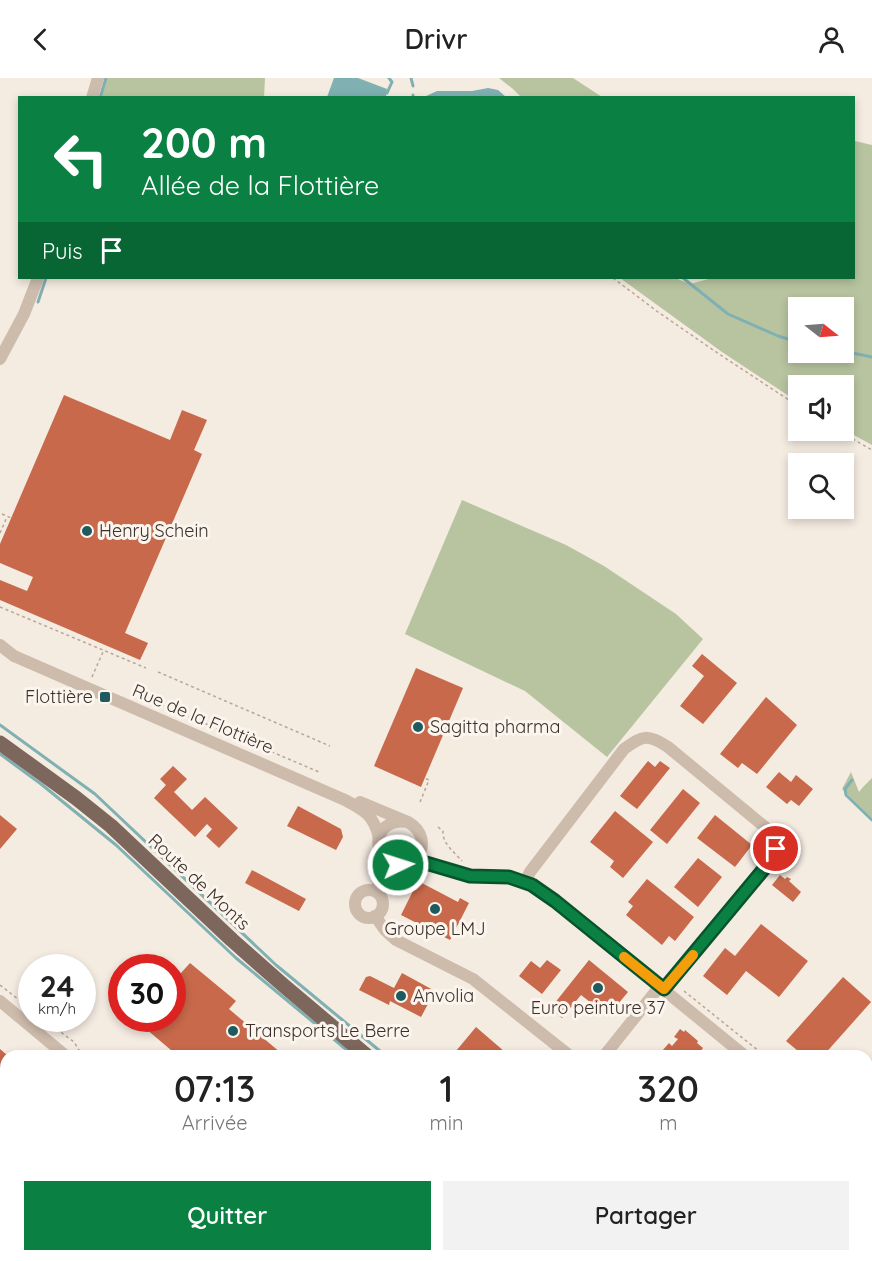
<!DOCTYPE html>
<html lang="fr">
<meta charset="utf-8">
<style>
body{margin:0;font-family:Quicksand,sans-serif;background:#f2f2f2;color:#222;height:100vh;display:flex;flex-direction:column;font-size:22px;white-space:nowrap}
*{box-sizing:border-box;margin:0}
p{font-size:20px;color:#767676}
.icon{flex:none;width:33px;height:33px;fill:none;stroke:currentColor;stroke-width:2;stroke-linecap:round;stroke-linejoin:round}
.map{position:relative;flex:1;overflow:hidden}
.sheet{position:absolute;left:0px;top:972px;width:873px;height:212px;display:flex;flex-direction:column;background:#fff;border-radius:18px 18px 0 0;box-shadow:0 3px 9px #0003}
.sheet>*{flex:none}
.top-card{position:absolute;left:18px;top:18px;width:837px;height:183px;border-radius:0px;box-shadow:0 3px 9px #0003;background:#0b8043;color:#fff;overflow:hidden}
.needle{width:39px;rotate:107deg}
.buttons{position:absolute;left:788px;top:219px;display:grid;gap:12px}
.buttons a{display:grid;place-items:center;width:66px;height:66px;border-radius:0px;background:#fff;box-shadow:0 3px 9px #0003;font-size:30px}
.speed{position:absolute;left:18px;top:876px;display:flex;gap:12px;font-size:30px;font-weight:700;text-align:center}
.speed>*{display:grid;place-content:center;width:78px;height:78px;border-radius:50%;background:#fff;box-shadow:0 3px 9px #0003;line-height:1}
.speed small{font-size:15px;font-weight:400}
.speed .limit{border:9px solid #d22;background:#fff;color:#111}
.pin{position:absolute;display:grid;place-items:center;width:51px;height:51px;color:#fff;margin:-26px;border:3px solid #fff;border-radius:50%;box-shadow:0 2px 6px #0007}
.me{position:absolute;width:66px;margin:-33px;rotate:86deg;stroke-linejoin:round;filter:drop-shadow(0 0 4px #0008)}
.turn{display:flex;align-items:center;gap:21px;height:126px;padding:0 24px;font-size:27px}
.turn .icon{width:78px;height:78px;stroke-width:2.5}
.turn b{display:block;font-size:42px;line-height:51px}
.then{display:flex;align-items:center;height:57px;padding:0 24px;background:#0003;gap:12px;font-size:22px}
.eta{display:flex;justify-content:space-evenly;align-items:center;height:102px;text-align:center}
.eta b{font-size:36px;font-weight:600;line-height:42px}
.primary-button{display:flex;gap:12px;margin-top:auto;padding:12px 24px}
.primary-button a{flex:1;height:69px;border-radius:0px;background:#0b8043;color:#fff;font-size:24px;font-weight:600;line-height:69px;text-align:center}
.primary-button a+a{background:#f2f2f2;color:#222}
header{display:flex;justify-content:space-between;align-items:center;height:78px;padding:0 24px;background:#fff;font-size:27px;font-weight:600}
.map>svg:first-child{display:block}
</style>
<header><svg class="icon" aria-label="back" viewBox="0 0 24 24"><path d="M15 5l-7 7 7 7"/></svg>Drivr<svg class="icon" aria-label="person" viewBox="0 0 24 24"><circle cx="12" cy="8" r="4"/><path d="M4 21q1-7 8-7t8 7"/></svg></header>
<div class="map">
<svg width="872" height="1183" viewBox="0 0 872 1183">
<rect width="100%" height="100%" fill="#f4ebe1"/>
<!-- green -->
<g fill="#b8c4a0" fill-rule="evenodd">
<polygon points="105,0 265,0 264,19 100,19"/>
<polygon points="499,0 573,0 602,19 521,19 513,11"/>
<path d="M855,63L872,67V367L843,351V308H798V324L722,274L620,200H675L690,206L712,200H854V64ZM798,230H843V274H798Z"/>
<polygon points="462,422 566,467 604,488 676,536 703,561 607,679 525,613 405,556"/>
<polygon points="851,694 859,714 863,709 872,700 872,740 842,711"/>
</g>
<!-- water -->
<g fill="#7fb0b2">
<polygon points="334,0 358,0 387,11 386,19 327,19"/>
<polygon points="488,10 498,12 506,19 424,19 437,13 472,13"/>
</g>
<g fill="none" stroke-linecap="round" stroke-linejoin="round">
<!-- stream -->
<g stroke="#7fb0b2" stroke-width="3">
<polyline points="411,0 413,8"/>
<polyline points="387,15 392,4 389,0"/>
<polyline points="100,20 106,0"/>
<polyline points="413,20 413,17"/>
<polyline points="683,200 728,236 778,258 798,264"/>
<polyline points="38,224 46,200"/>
<polyline points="843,273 872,279"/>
<polyline points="0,647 95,716 276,887 386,978"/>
<polyline points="0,676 41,706 116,767 236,880 354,978"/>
<polyline points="852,702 845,711 846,717 872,742"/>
<polyline points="595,1178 602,1183"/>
<polyline points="630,1178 637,1183"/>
<polyline points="143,1183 149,1178"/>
<polyline points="661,1183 665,1178"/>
</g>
</g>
<!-- building -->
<g fill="#c8694b">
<polygon points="64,317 170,362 182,332 207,342 194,372 202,376 125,555 148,565 140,582 0,522 0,502 27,513 33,499 0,485 0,466"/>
<polygon points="702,576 737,605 703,646 680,628 704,598 692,588"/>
<polygon points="416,590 463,610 421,709 374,688"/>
<polygon points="766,619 797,647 757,696 742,685 738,690 720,676"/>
<polygon points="648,683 655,689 660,683 670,690 637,731 620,718"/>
<polygon points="173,688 187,701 174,714 192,732 205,719 238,750 219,770 206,758 212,751 207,746 195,759 154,720 166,707 160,701"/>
<polygon points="779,694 791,704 796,697 813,711 799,728 791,722 787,726 766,709"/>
<polygon points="683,711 700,725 667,766 650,752"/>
<polygon points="298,728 341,751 343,759 336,772 287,748"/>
<polygon points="615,733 653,764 623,800 610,789 614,783 590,764"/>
<polygon points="0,737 17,751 0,771"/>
<polygon points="715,737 752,767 735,789 697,760"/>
<polygon points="698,780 722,799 698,829 674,809"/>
<polygon points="252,792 306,821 299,833 245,805"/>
<polygon points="780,797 785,801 787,799 791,801 789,803 801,814 793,824 772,807"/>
<polygon points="647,801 694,839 675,863 669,858 662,867 626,837 633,828 628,824"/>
<polygon points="418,803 458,824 460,820 469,825 450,862 401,837"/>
<polygon points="761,846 808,883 779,919 746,893 727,917 703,898 725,870 735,878"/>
<polygon points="547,882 561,892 542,916 519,898 531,883 540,890"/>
<polygon points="589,882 628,914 608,938 581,917 562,940 550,931"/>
<polygon points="190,885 236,923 229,931 281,975 279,978 178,978 139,945 143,940 172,940 172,905"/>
<polygon points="402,895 435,913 421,939 390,923 389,927 359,912 366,899 370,898 394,910"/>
<polygon points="843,899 871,924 823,978 804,978 786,963"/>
<polygon points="476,949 505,974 501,978 456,978 459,974 456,973"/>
<polygon points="680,951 684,954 685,952 698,963 697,965 703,970 697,978 668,978 662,973 669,965 672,968 678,961 674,959"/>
<polygon points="0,971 8,978 6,978 6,1036 0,1031"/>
<polygon points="211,1178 270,1178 277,1183 207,1183"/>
<polygon points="389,1178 426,1178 444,1182 396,1183"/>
<polygon points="537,1178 556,1178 562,1183 532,1183"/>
<polygon points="685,1178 746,1178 753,1183 692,1183"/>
</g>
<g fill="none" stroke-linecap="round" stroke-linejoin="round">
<!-- path -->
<g stroke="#b9a596" stroke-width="1.5" stroke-dasharray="3 3" stroke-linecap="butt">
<polyline points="613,200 658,234 719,276 798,328"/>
<polyline points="837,352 872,372"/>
<polyline points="2,436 11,440"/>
<polyline points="0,455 7,439"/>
<polyline points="0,529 146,590"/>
<polyline points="158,594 330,668"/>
<polyline points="92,599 103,574"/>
<polyline points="150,622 319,694"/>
<polyline points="420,724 429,702 424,700"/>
<path d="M438,749L443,753C442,765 454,774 462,783"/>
<polyline points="0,907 32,932"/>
<polyline points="684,913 765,978"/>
<polyline points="42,940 74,964 79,972 86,978"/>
<polyline points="867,1060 872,1065"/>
<polyline points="328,1178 335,1183"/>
</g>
<!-- minor -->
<g stroke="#cdbbac" stroke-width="12">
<polyline points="92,20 98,0"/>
<polyline points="0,281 24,236 38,200"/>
<path d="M0,567L14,578L345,722C364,732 374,737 379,760"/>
<path d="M360,724L408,744C440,763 410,802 386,782C383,779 380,775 379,770C375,751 391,741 408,744"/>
<polyline points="411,785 426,785 470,798 509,799 517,801 532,807 555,823 745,978"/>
<path d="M525,804L530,794L624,671C643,657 648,656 668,669L765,749C779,764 777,769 768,786L664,911"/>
<circle cx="369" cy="826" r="14"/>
<polyline points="375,813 391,785"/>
<polyline points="375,838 385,852 396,862 473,901 570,978"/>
<polyline points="0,923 66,978"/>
<polyline points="604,978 660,908"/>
<polyline points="867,1077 872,1082"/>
<polyline points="0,1165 6,1168"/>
<polyline points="24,1178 36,1183"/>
<polyline points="309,1178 315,1183"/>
</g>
<!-- major -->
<g stroke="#7d675c" stroke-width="15">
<polyline points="0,665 76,720 111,748 232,862 283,907 367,978"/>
<polyline points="611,1178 618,1183"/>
</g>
</g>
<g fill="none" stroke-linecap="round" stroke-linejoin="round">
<!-- route casing -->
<g stroke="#07532c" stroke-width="15">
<polyline id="route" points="398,787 419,784 426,785 470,798 509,799 532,807 555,823 664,911 768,786 776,771"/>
</g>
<!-- route -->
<use href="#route" stroke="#0b8043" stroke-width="10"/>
<!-- slow -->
<polyline stroke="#f59e0b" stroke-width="10" points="624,879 664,911 693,877"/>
</g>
<!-- markers -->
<g fill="#1f5a5e" stroke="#fbf5ee" stroke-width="2">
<circle cx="87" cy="453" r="6"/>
<rect x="99" y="613" width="12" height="12" rx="3"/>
<circle cx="418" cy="649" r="6"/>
<circle cx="435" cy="831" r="6"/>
<circle cx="598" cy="910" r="6"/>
<circle cx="401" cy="918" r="6"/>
<circle cx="233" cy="953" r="6"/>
</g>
<g text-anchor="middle" stroke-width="6" stroke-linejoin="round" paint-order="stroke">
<!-- poi labels -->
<g font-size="18" fill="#3b302b" stroke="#fbf5ee" text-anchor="start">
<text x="99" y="459">Henry Schein</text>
<text x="93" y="625" text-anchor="end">Flottière</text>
<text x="430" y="655">Sagitta pharma</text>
<text x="435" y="857" text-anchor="middle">Groupe LMJ</text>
<text x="413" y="924">Anvolia</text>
<text x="598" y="936" text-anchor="middle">Euro peinture 37</text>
<text x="245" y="959">Transports Le Berre</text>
</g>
<!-- street labels -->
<g font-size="18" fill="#3b302b" stroke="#fbf5ee">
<text transform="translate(203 641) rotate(23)" y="6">Rue de la Flottière</text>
<text transform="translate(199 804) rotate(43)" y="6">Route de Monts</text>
</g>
</g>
</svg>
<div class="buttons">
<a><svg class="needle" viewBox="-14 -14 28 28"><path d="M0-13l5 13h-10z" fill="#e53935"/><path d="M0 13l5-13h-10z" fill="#767676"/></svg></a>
<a><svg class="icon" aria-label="sound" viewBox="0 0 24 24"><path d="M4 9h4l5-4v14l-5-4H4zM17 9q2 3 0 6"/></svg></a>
<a><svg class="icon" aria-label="search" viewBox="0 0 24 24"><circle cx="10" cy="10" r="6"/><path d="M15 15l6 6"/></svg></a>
</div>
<div class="speed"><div>24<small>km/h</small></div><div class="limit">30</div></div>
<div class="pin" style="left:776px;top:771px;background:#d93025"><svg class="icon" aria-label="arrive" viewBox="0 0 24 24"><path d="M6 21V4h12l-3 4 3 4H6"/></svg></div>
<svg class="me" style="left:398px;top:787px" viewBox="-20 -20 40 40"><circle r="17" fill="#0b8043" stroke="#fff" stroke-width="3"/><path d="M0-11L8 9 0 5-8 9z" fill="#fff"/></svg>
<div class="top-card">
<div class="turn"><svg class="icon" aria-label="left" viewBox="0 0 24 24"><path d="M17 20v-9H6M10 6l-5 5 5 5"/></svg><div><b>200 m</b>Allée de la Flottière</div></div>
<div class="then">Puis<svg class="icon" aria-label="arrive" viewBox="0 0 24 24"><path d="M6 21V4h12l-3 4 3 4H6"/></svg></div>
</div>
<section class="sheet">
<div class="eta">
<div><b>07:13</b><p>Arrivée</p></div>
<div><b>1</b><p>min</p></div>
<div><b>320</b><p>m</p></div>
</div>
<div class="primary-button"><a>Quitter</a><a>Partager</a></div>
</section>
</div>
